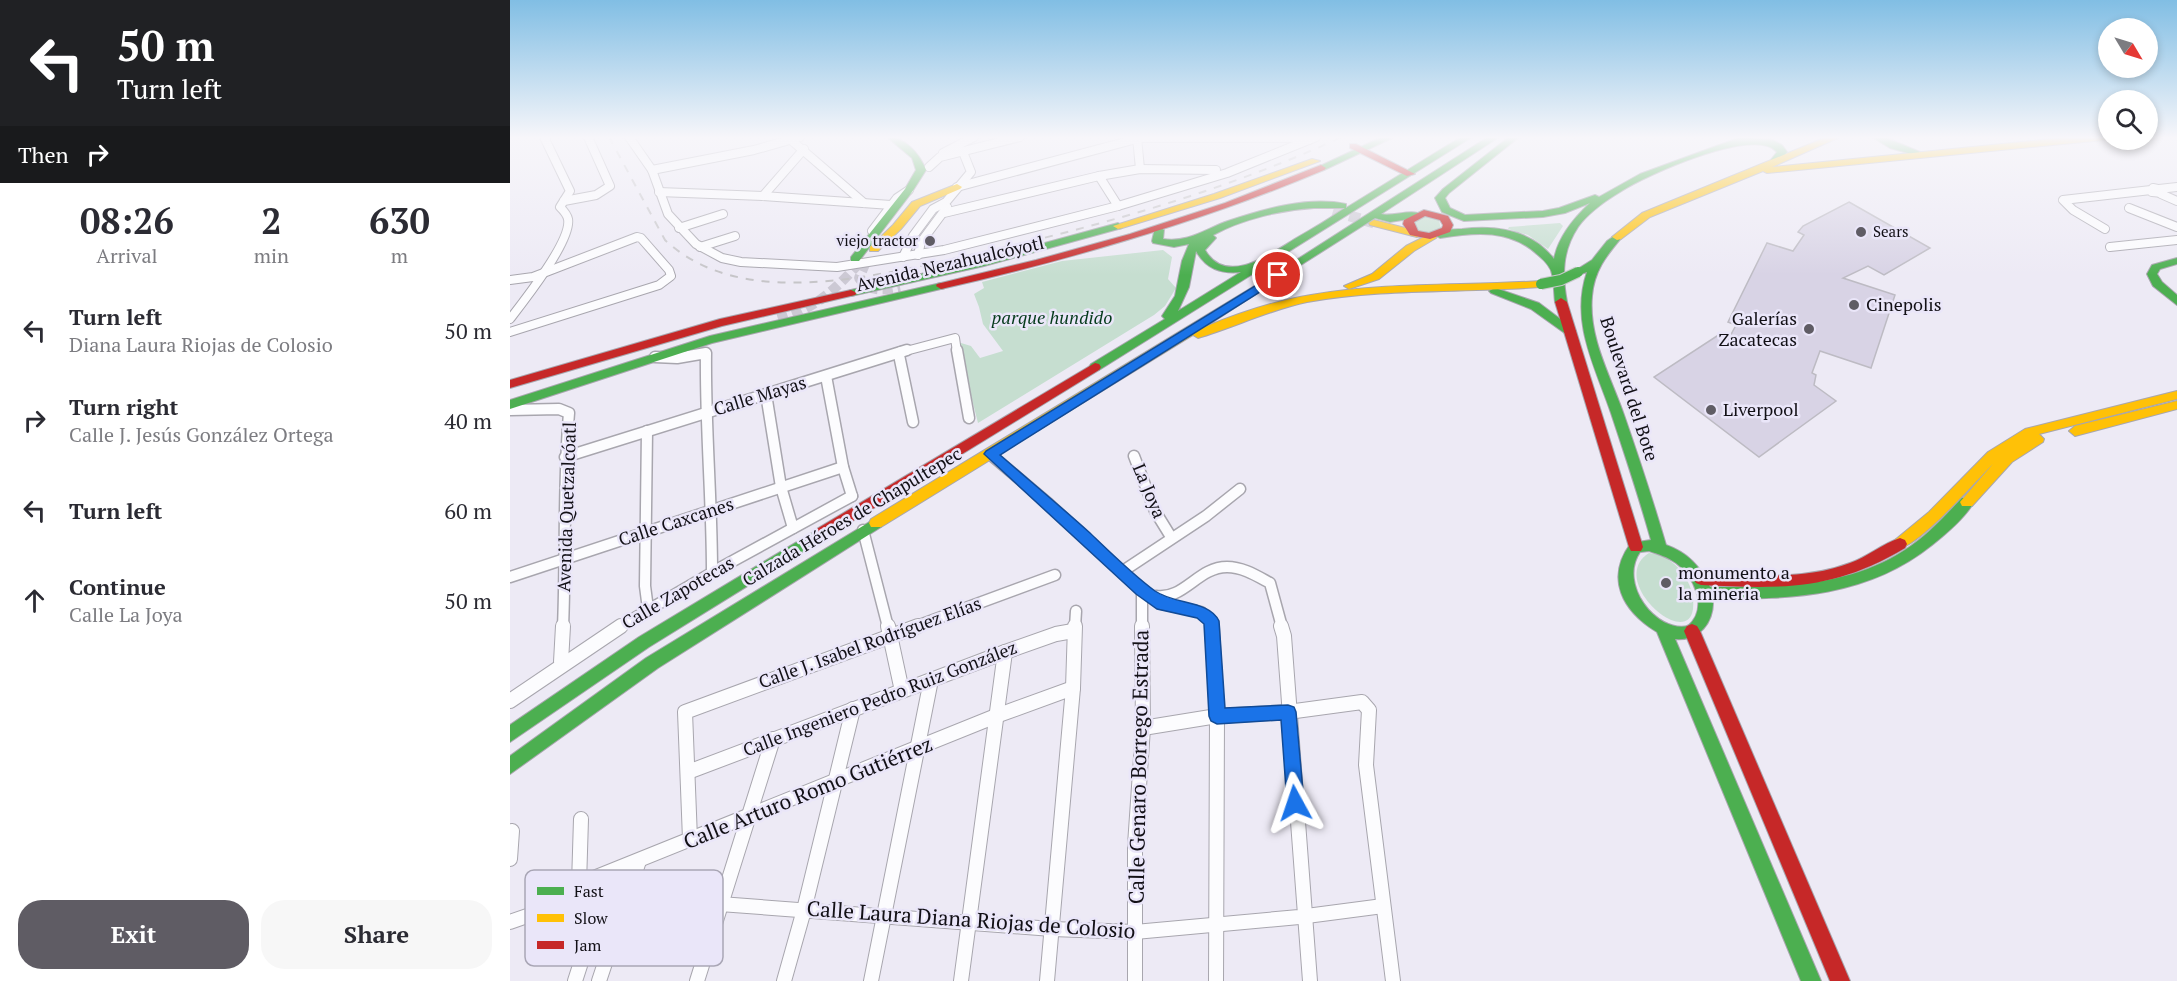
<!DOCTYPE html>
<meta charset="utf-8">
<style>
body{margin:0;font-family:"PT Serif",serif;background:#f7f7f7;color:#2b2b33;height:100vh;display:flex;flex-direction:column;font-size:22px;white-space:nowrap}
*{box-sizing:border-box;margin:0}
p{font-size:20px;color:#7c7c81}
.icon{flex:none;width:33px;height:33px;fill:none;stroke:currentColor;stroke-width:2;stroke-linecap:round;stroke-linejoin:round}
.map{position:relative;flex:1;overflow:hidden}
.drawer{display:flex;flex-direction:column;background:#fff;width:510px}
.drawer>*{flex:none}
.top-card{background:#202124;color:#fff;overflow:hidden}
.needle{width:39px;rotate:128deg}
.buttons{position:absolute;left:1588px;top:18px;display:grid;gap:12px}
.buttons a{display:grid;place-items:center;width:60px;height:60px;border-radius:50%;background:#fff;box-shadow:0 3px 9px #0003;font-size:30px}
.pin{position:absolute;display:grid;place-items:center;width:51px;height:51px;color:#fff;margin:-26px;border:3px solid #fff;border-radius:50%;box-shadow:0 2px 6px #0007}
.me{position:absolute;width:66px;margin:-33px;rotate:355deg;stroke-linejoin:round;filter:drop-shadow(0 0 4px #0008)}
.turn{display:flex;align-items:center;gap:21px;height:126px;padding:0 18px;font-size:27px}
.turn .icon{width:78px;height:78px;stroke-width:2.5}
.turn b{display:block;font-size:42px;line-height:51px}
.then{display:flex;align-items:center;height:57px;padding:0 18px;background:#0003;gap:12px;font-size:22px}
.eta{display:flex;justify-content:space-evenly;align-items:center;height:102px;text-align:center}
.eta b{font-size:36px;font-weight:700;line-height:42px}
.primary-button{display:flex;gap:12px;margin-top:auto;padding:12px 18px}
.primary-button a{flex:1;height:69px;border-radius:24px;background:#5f5c64;color:#fff;font-size:24px;font-weight:700;line-height:69px;text-align:center}
.primary-button a+a{background:#f7f7f7;color:#2b2b33}
ul{padding:0;list-style:none}
li{display:flex;align-items:center;gap:18px;height:90px;padding:0 18px}
li div{flex:1}
li b{display:block;font-size:22px}
li em{font-style:normal}
main{display:flex;flex:1;min-height:0}
.map>svg:first-child{display:block}
</style>
<main>
<section class="drawer">
<div class="top-card">
<div class="turn"><svg class="icon" aria-label="left" viewBox="0 0 24 24"><path d="M17 20v-9H6M10 6l-5 5 5 5"/></svg><div><b>50 m</b>Turn left</div></div>
<div class="then">Then<svg class="icon" aria-label="right" viewBox="0 0 24 24"><path d="M7 20v-9h11M14 6l5 5-5 5"/></svg></div>
</div>
<div class="eta">
<div><b>08:26</b><p>Arrival</p></div>
<div><b>2</b><p>min</p></div>
<div><b>630</b><p>m</p></div>
</div>
<ul>
<li><svg class="icon" aria-label="left" viewBox="0 0 24 24"><path d="M17 20v-9H6M10 6l-5 5 5 5"/></svg><div><b>Turn left</b><p>Diana Laura Riojas de Colosio</p></div><em>50 m</em></li>
<li><svg class="icon" aria-label="right" viewBox="0 0 24 24"><path d="M7 20v-9h11M14 6l5 5-5 5"/></svg><div><b>Turn right</b><p>Calle J. Jesús González Ortega</p></div><em>40 m</em></li>
<li><svg class="icon" aria-label="left" viewBox="0 0 24 24"><path d="M17 20v-9H6M10 6l-5 5 5 5"/></svg><div><b>Turn left</b></div><em>60 m</em></li>
<li><svg class="icon" aria-label="ahead" viewBox="0 0 24 24"><path d="M12 20V5M6 11l6-6 6 6"/></svg><div><b>Continue</b><p>Calle La Joya</p></div><em>50 m</em></li>
</ul>
<div class="primary-button"><a>Exit</a><a>Share</a></div>
</section>
<div class="map">
<svg width="1667" height="981" viewBox="0 0 1667 981">
<rect width="100%" height="100%" fill="#edeaf5"/>
<!-- green -->
<g fill="#c6ded0">
<polygon points="912,217 922,217 929,220 931,229 920,233 907,231 903,223"/>
<polygon points="1050,223 1053,226 1038,249 1018,235 998,229 999,227"/>
<polygon points="653,250 662,257 658,279 666,288 655,306 644,315 468,423 448,344 451,343 461,346 470,358 493,351 473,324 469,307 464,294 474,288 472,282 552,261"/>
<path d="M1139,553C1165,555 1186,583 1183,609C1177,651 1096,580 1139,553Z"/>
</g>
<!-- building -->
<polygon fill="#d8d3e5" stroke="#bdbbc3" stroke-width="1.5" points="1339,202 1420,248 1374,275 1358,266 1333,278 1385,295 1361,368 1310,351 1302,373 1306,375 1304,385 1326,401 1249,457 1144,377 1210,334 1218,340 1226,325 1218,322 1257,243 1283,251 1294,235 1288,232 1293,226"/>
<g fill="none" stroke-linecap="round" stroke-linejoin="round">
<!-- secondary-tunnel -->
<g stroke="#ccc9d4" stroke-width="10" stroke-dasharray="10 5" stroke-linecap="butt">
<path d="M356,262L349,278C359,293 374,290 390,287"/>
<path d="M268,319C307,308 325,290 352,260"/>
</g>
<!-- primary-tunnel -->
<polyline stroke="#ccc9d4" stroke-width="11" stroke-dasharray="11 6" stroke-linecap="butt" points="823,211 864,223"/>
<!-- street-far2 casing -->
<g stroke="#a8a6ae" stroke-width="10">
<g id="street-far2">
<polyline points="119,137 142,170 158,214 186,244 212,258 231,262 327,267 434,250 608,206 717,173 806,137"/>
<polyline points="627,137 630,169"/>
<polyline points="281,140 354,203"/>
<polyline points="433,153 464,137"/>
<polyline points="419,167 430,157 510,137"/>
<polyline points="142,170 244,150 290,137"/>
<polyline points="589,176 608,206"/>
<polyline points="447,187 630,138 793,138 799,140"/>
<polygon points="1643,188 1652,190 1653,193 1642,192"/>
<polyline points="1649,189 1667,187"/>
<polyline points="149,192 253,196 381,205"/>
<polyline points="1651,194 1667,201"/>
<polyline points="253,196 294,149"/>
<polyline points="54,201 86,195 100,186 78,137"/>
<polyline points="1619,208 1667,227"/>
<polyline points="434,213 589,176 630,169 706,170"/>
<polyline points="169,228 213,214"/>
<polyline points="1595,229 1563,210 1553,200 1641,190"/>
<polyline points="362,231 387,198 399,190"/>
<polyline points="190,247 225,236"/>
<polyline points="1600,247 1667,240"/>
<polyline points="408,255 411,242 437,207"/>
<polyline points="393,257 403,236 423,209 436,202 461,172 453,152"/>
<polyline points="0,280 23,277 127,237 131,238 159,270 161,276 149,285 0,332"/>
<path d="M0,319C14,301 62,240 58,219C57,214 53,210 50,207L60,191L34,137"/>
<polyline points="392,352 445,338 447,352"/>
</g>
</g>
<!-- street-far1 casing -->
<g stroke="#a8a6ae" stroke-width="13">
<g id="street-far1">
<polyline points="447,350 459,418"/>
<polyline points="391,352 389,355 403,422"/>
<path d="M145,357L167,358L196,353C195,426 202,499 202,572"/>
<polyline points="316,376 333,467 342,496"/>
<polyline points="256,394 271,487 283,528"/>
<path d="M0,410L49,409L59,413C53,484 56,556 53,627"/>
<polyline points="137,431 135,586 138,609"/>
<polyline points="480,454 539,504 632,590 652,604 691,612 702,621 702,627"/>
<polyline points="624,456 645,511 661,537"/>
<polyline points="55,457 397,350"/>
<polyline points="353,530 378,627"/>
<polyline points="613,571 696,516 730,489"/>
<polyline points="0,577 333,467"/>
<polyline points="632,590 632,627"/>
<path d="M646,596C674,600 688,567 717,567C733,567 747,576 760,583L772,627"/>
<polyline points="109,627 210,568 342,496"/>
<polyline points="404,627 545,575"/>
<polyline points="565,627 566,611"/>
</g>
</g>
<!-- street casing -->
<g stroke="#a8a6ae" stroke-width="16">
<g id="street">
<polyline points="378,626 392,691"/>
<polyline points="702,626 707,716 706,981"/>
<polyline points="771,626 774,636 800,981"/>
<polyline points="51,662 53,626"/>
<polyline points="0,701 111,626"/>
<polyline points="633,728 707,716 778,712 852,702 859,710 856,765 883,981"/>
<polyline points="178,772 495,652 546,634 563,631"/>
<polyline points="180,839 175,712 408,626"/>
<polyline points="0,859 2,831"/>
<polyline points="69,884 71,819"/>
<polyline points="40,908 58,889 69,884 486,716 563,688"/>
<polyline points="110,917 129,861"/>
<polyline points="0,922 40,908 85,919 210,904 542,929 625,932 789,917 873,906"/>
<polyline points="83,924 96,933 98,954 89,981"/>
<polyline points="65,981 85,919"/>
<polyline points="187,981 263,739"/>
<polyline points="274,981 294,910 343,709"/>
<polyline points="361,981 421,680"/>
<polyline points="451,981 495,652"/>
<polyline points="537,981 563,688 565,626"/>
<polyline points="625,981 625,845 633,728 632,626"/>
</g>
</g>
<!-- fast casing -->
<g stroke="#a8a6ae" stroke-width="2">
<g id="fast">
<path d="M377,137C395,137 409,153 416,170L402,192L349,261H341V257L395,189L406,170L402,158Z"/>
<polygon points="872,137 884,137 814,170 806,168"/>
<path d="M951,137H962L589,370H581L579,367L581,364L655,319L652,316L665,296L672,261L679,244L664,247L643,243L642,241L645,228L649,227L654,230L653,239C678,243 695,229 718,221C754,209 798,196 836,204V208ZM804,208H835C820,218 804,228 788,237C763,252 717,288 695,250L706,238L703,235C732,219 771,210 804,208ZM686,251C696,269 711,274 731,272L668,311L679,287Z"/>
<path d="M978,137H989L871,214C883,217 902,208 912,215L911,217L880,222L865,218L775,275L771,276L766,273Z"/>
<path d="M999,137H1009L939,193L935,198L940,208L955,215L1033,211L1049,208L1085,195L1089,197L1130,174L1231,137L1263,140L1272,145L1277,152L1268,163L1265,164L1260,161L1267,152C1245,126 1136,175 1110,192C1095,201 1078,213 1068,227C1052,251 1052,275 1057,302L1051,306L1045,302C1044,293 1044,282 1042,274C1041,267 1033,259 1028,255C1000,229 966,232 930,238L925,235C932,230 943,229 952,229C986,225 1022,230 1044,259C1048,237 1064,218 1080,203L1055,213L1033,217L954,221L932,212L925,198L933,189Z"/>
<polygon points="1362,137 1374,137 1410,152 1405,155 1380,148"/>
<polygon points="608,223 613,226 612,228 474,266 341,296 335,293 341,290 468,261"/>
<path d="M1107,234L1112,237C1096,256 1084,271 1082,296C1078,338 1101,377 1114,415C1129,458 1143,501 1156,545C1178,553 1190,566 1200,587C1266,587 1337,588 1395,550C1417,536 1434,517 1452,498H1462L1464,502C1455,518 1437,533 1422,545C1357,597 1283,599 1203,599C1204,623 1189,641 1165,639L1311,981H1291L1147,632C1112,611 1095,578 1121,543L1141,540C1129,497 1115,455 1101,413C1085,366 1060,322 1077,272L1068,275L1063,272L1082,260L1097,241ZM1139,551C1148,554 1158,557 1166,563C1184,576 1199,608 1178,626C1146,633 1108,584 1130,552Z"/>
<polygon points="1667,258 1667,264 1650,269 1647,274 1652,282 1667,295 1667,305 1643,286 1637,274 1642,265"/>
<polygon points="431,283 435,284 435,288 202,343 0,409 0,400 200,336"/>
<polygon points="985,288 1029,303 1066,331 1060,335 1056,334 1021,309 981,293 979,291"/>
<polygon points="366,518 371,519 373,523 371,527 148,668 0,774 0,756 136,658"/>
<polygon points="310,528 315,530 317,534 315,538 139,647 0,742 0,725 129,637"/>
</g>
</g>
<!-- slow casing -->
<g stroke="#a8a6ae" stroke-width="2">
<g id="slow">
<polygon points="1317,137 1330,137 1262,167 1562,137 1598,137 1594,140 1257,173 1253,171 1140,217 1111,239 1107,240 1102,237 1132,213"/>
<polygon points="802,159 810,161 710,198 612,228 608,229 603,226 704,194"/>
<polygon points="447,184 452,187 450,189 410,206 391,229 368,251 360,251 360,247 383,225 402,202"/>
<polygon points="864,220 911,232 912,234 907,237 860,225 859,223"/>
<polygon points="922,233 926,234 926,238 904,251 869,279 839,289 834,286 862,274 896,246"/>
<path d="M771,270L776,273L775,275L695,327C729,313 764,301 801,295C876,282 954,286 1031,281L1036,284L1031,287C954,293 874,288 797,302C759,310 725,327 688,338L683,335L371,527H361L359,523L361,519Z"/>
<path d="M1667,391V399L1529,434L1534,439L1533,442L1502,462L1462,506H1452L1450,502L1483,464C1467,479 1403,554 1385,548L1383,544L1385,540L1419,512L1478,452L1515,429Z"/>
<polygon points="1667,401 1667,409 1565,436 1559,431 1565,426"/>
</g>
</g>
<!-- jam casing -->
<g stroke="#a8a6ae" stroke-width="2">
<g id="jam">
<polygon points="840,144 846,144 905,174 897,176 840,148"/>
<path d="M811,165L816,168L814,170C690,222 562,259 431,289L426,286L427,284L526,260L620,234L715,203Z"/>
<path d="M914,210L938,216L943,225L940,232L920,239L900,235L893,224L894,220ZM915,216L930,220L933,225L932,228L919,233L908,231L904,222Z"/>
<polygon points="341,290 347,293 345,295 212,326 0,388 0,380 210,319"/>
<polygon points="1051,298 1057,302 1133,547 1131,551 1121,551 1119,547 1045,302"/>
<polygon points="585,363 589,364 591,367 589,370 315,538 305,538 303,534 305,530"/>
<path d="M1390,538L1395,540L1397,544L1395,548C1323,591 1271,589 1191,585L1186,583L1184,579L1186,575L1191,573C1240,575 1293,581 1340,563C1357,557 1372,544 1390,538Z"/>
<polygon points="1182,624 1187,626 1190,631 1340,981 1320,981 1174,631 1177,626"/>
</g>
</g>
<!-- street-far2 -->
<use href="#street-far2" stroke="#fcfcfe" stroke-width="8"/>
<!-- street-far1 -->
<use href="#street-far1" stroke="#fcfcfe" stroke-width="10"/>
<!-- street -->
<use href="#street" stroke="#fcfcfe" stroke-width="14"/>
<!-- fast -->
<use href="#fast" fill="#4caf50" fill-rule="evenodd"/>
<!-- slow -->
<use href="#slow" fill="#ffc107" fill-rule="evenodd"/>
<!-- jam -->
<use href="#jam" fill="#c62828" fill-rule="evenodd"/>
<!-- rail -->
<path stroke="#c6c5c8" stroke-width="2" stroke-dasharray="8 8" stroke-linecap="butt" d="M99,137L155,240C185,268 222,279 262,282C327,286 393,270 456,256C584,228 712,192 832,137"/>
<!-- fast-bridge casing -->
<g stroke="#c9c8cc" stroke-width="12" stroke-linecap="butt">
<polyline id="fast-bridge" points="1031,284 1051,280 1068,272"/>
</g>
<!-- fast-bridge -->
<use href="#fast-bridge" stroke="#4caf50" stroke-width="10"/>
</g>
<!-- sky -->
<linearGradient id="sky" x2="0" y2="1"><stop stop-color="#81bee4"/><stop offset="0.5" stop-color="#f7f6fa"/><stop offset="1" stop-color="#f7f6fa" stop-opacity="0"/></linearGradient>
<rect width="1667" height="275" fill="url(#sky)"/>
<!-- route -->
<path fill="#1a73e8" stroke="#114b97" stroke-width="1.5" d="M768,272L774,275L772,278L490,455C520,481 550,506 580,533C601,553 622,574 645,591C665,605 699,600 709,621L715,708L778,705L784,707L786,712L794,803L792,809L785,812L779,809L777,803L771,720L707,724L701,721L699,716L694,624L687,618L647,609L626,594L474,454L476,451Z"/>
<!-- markers -->
<g fill="#5f5c64" stroke="#eae6f9" stroke-width="2">
<circle cx="1351" cy="232" r="6"/>
<circle cx="420" cy="241" r="6"/>
<circle cx="1344" cy="305" r="6"/>
<circle cx="1299" cy="329" r="6"/>
<circle cx="1201" cy="410" r="6"/>
<circle cx="1156" cy="583" r="6"/>
</g>
<g text-anchor="middle" stroke-width="5" stroke-linejoin="round" paint-order="stroke">
<!-- far-poi labels -->
<g font-size="15" fill="#121016" stroke="#eae6f9" text-anchor="start">
<text x="1363" y="237">Sears</text>
<text x="408" y="246" text-anchor="end">viejo tractor</text>
</g>
<!-- street labels -->
<g font-size="18" fill="#121016" stroke="#eae6f9">
<text transform="translate(440 264) rotate(-13)" y="6">Avenida Nezahualcóyotl</text>
<text transform="translate(1119 389) rotate(72)" y="6">Boulevard del Bote</text>
<text transform="translate(250 396) rotate(-17)" y="6">Calle Mayas</text>
<text transform="translate(639 491) rotate(67)" y="6">La Joya</text>
<text transform="translate(57 507) rotate(-88)" y="6">Avenida Quetzalcóatl</text>
<text transform="translate(342 517) rotate(-31)" y="6">Calzada Héroes de Chapultepec</text>
<text transform="translate(166 522) rotate(-18)" y="6">Calle Caxcanes</text>
<text transform="translate(168 593) rotate(-30)" y="6">Calle Zapotecas</text>
<text transform="translate(360 643) rotate(-20)" y="6">Calle J. Isabel Rodríguez Elías</text>
<text transform="translate(370 699) rotate(-21)" y="6">Calle Ingeniero Pedro Ruiz González</text>
</g>
<!-- poi labels -->
<g font-size="18" fill="#121016" stroke="#eae6f9" text-anchor="start">
<text x="1356" y="311">Cinepolis</text>
<text x="1287" y="325" text-anchor="end">Galerías<tspan x="1287" dy="21">Zacatecas</tspan></text>
<text x="1213" y="416">Liverpool</text>
<text x="1168" y="579">monumento a<tspan x="1168" dy="21">la mineria</tspan></text>
</g>
<!-- park labels -->
<g font-size="18" font-style="italic" fill="#03391a" stroke="#eae6f9">
<text x="542" y="324">parque hundido</text>
</g>
<!-- near-street labels -->
<g font-size="21" fill="#121016" stroke="#eae6f9">
<text transform="translate(629 767) rotate(-89)" y="7">Calle Genaro Borrego Estrada</text>
<text transform="translate(298 793) rotate(-22)" y="7">Calle Arturo Romo Gutiérrez</text>
<text transform="translate(461 920) rotate(4)" y="7">Calle Laura Diana Riojas de Colosio</text>
</g>
</g>
<!-- legend -->
<rect x="15" y="870" width="198" height="96" rx="9" fill="#eae6f9" stroke="#a9a6b5" stroke-width="1.5"/>
<rect x="27" y="887" width="27" height="8" fill="#4caf50"/>
<rect x="27" y="914" width="27" height="8" fill="#ffc107"/>
<rect x="27" y="941" width="27" height="8" fill="#c62828"/>
<g font-size="16" fill="#121016">
<text x="64" y="897">Fast</text>
<text x="64" y="924">Slow</text>
<text x="64" y="951">Jam</text>
</g>
</svg>
<div class="buttons">
<a><svg class="needle" viewBox="-14 -14 28 28"><path d="M0-13l5 13h-10z" fill="#e53935"/><path d="M0 13l5-13h-10z" fill="#7c7c81"/></svg></a>
<a><svg class="icon" aria-label="search" viewBox="0 0 24 24"><circle cx="10" cy="10" r="6"/><path d="M15 15l6 6"/></svg></a>
</div>
<div class="pin" style="left:768px;top:275px;background:#d93025"><svg class="icon" aria-label="arrive" viewBox="0 0 24 24"><path d="M6 21V4h12l-3 4 3 4H6"/></svg></div>
<svg class="me" style="left:785px;top:803px" viewBox="-20 -20 40 40"><path d="M0-17L14 15 0 8-14 15z" fill="#1a73e8" stroke="#fff" stroke-width="4"/></svg>
</div>
</main>
